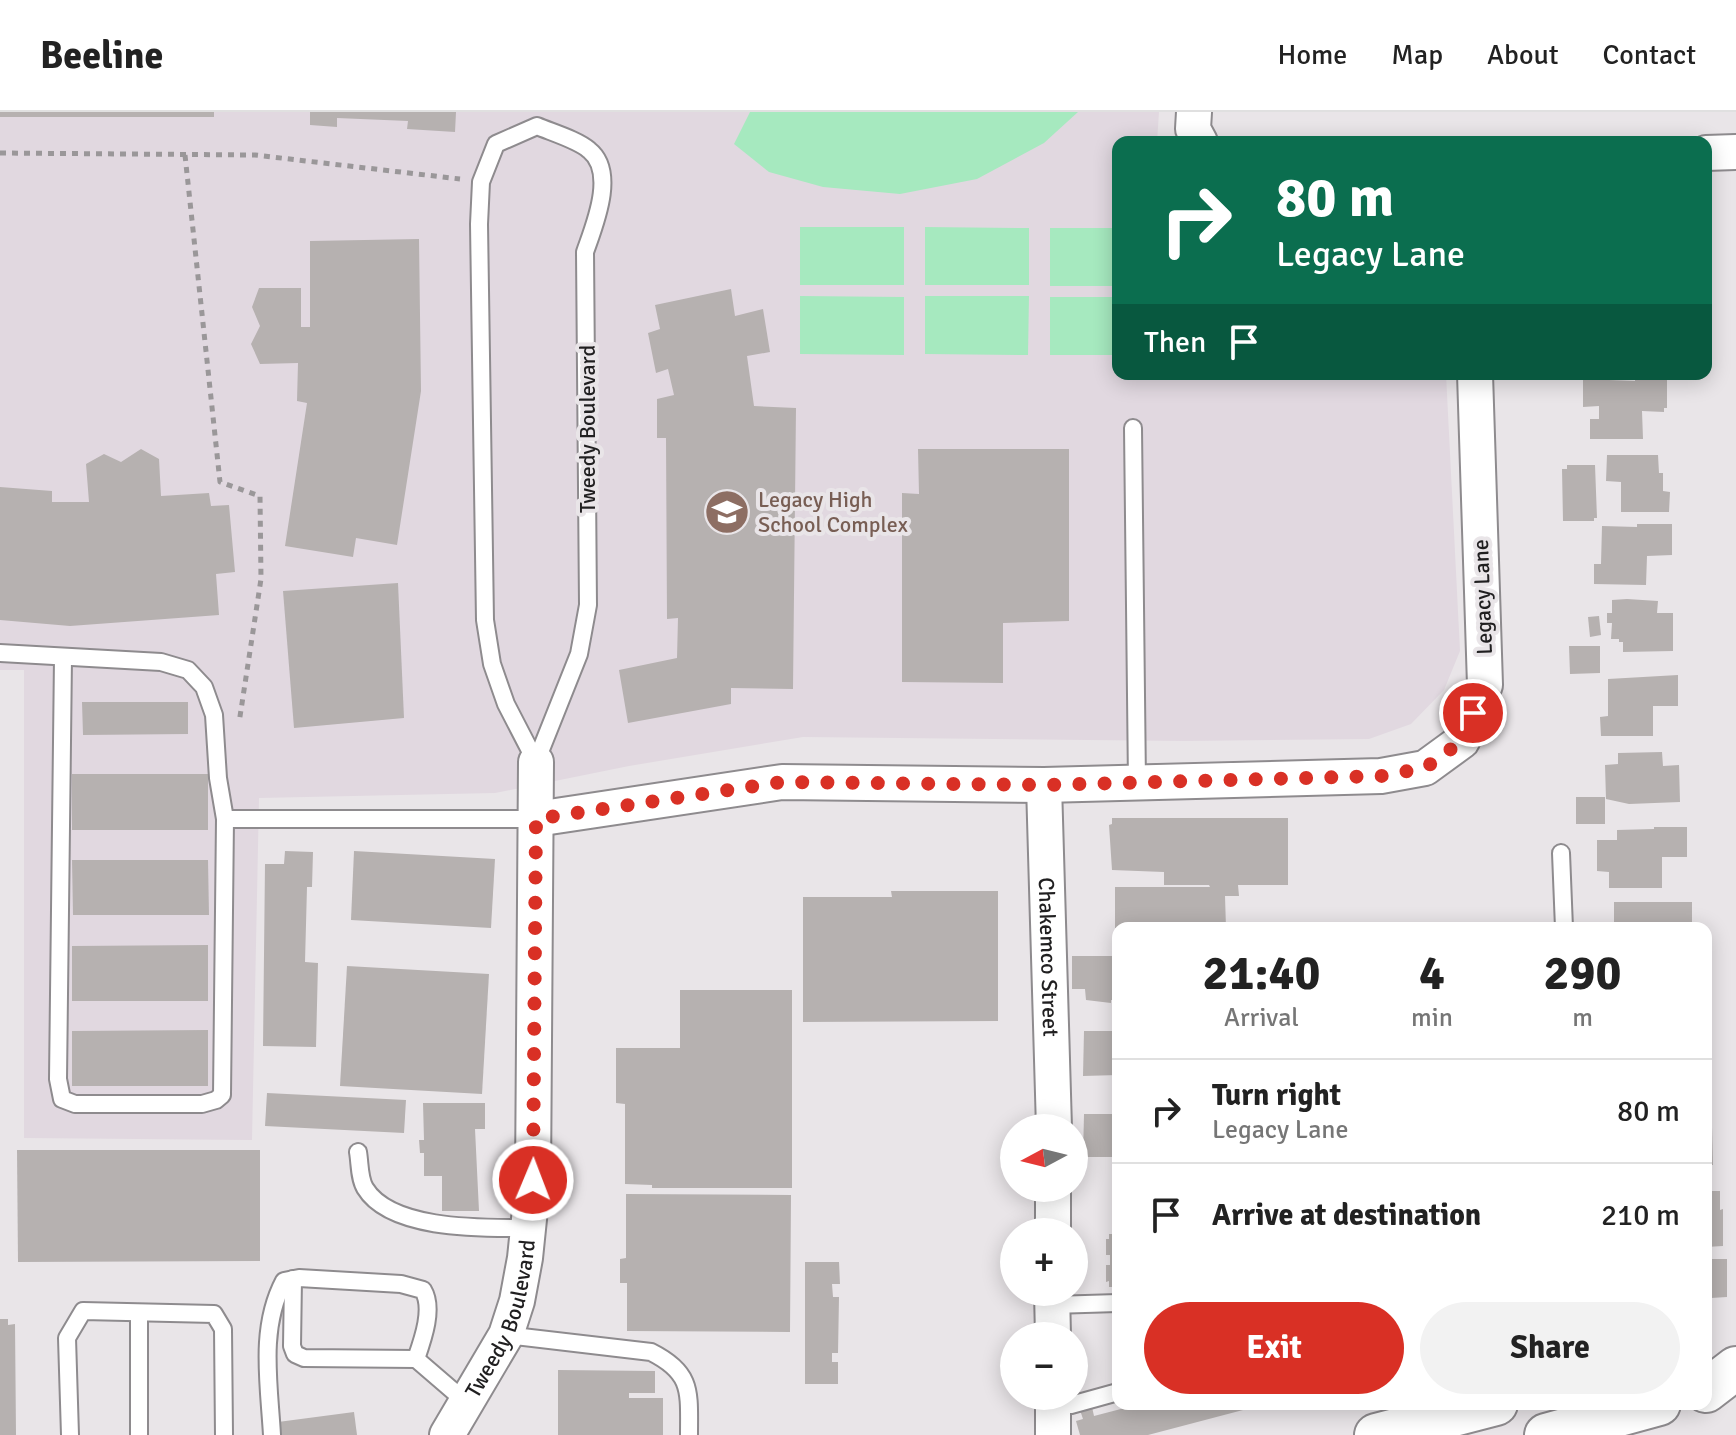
<!DOCTYPE html>
<meta charset="utf-8">
<style>
body{margin:0;font-family:Signika,sans-serif;background:#f2f2f2;color:#222;height:100vh;display:flex;flex-direction:column;font-size:30px;white-space:nowrap}
*{box-sizing:border-box;margin:0}
p{font-size:26px;color:#767676}
.icon{flex:none;width:44px;height:44px;fill:none;stroke:currentColor;stroke-width:2;stroke-linecap:round;stroke-linejoin:round}
.map{position:relative;flex:1;overflow:hidden}
.side{position:absolute;left:1112px;top:810px;width:600px;height:488px;display:flex;flex-direction:column;background:#fff;border-radius:16px;box-shadow:0 4px 20px #0003}
.side>*{flex:none}
.hud{position:absolute;left:1112px;top:24px;width:600px;height:244px;border-radius:16px;box-shadow:0 4px 20px #0003;background:#0b6e4f;color:#fff;overflow:hidden}
.needle{width:52px;rotate:263deg}
.tools{position:absolute;left:1000px;top:1002px;display:grid;gap:16px}
.tools a{display:grid;place-items:center;width:88px;height:88px;border-radius:50%;background:#fff;box-shadow:0 4px 20px #0003;font-size:40px}
.pin{position:absolute;display:grid;place-items:center;width:68px;height:68px;color:#fff;margin:-34px;border:4px solid #fff;border-radius:50%;box-shadow:0 2px 8px #0007}
.me{position:absolute;width:88px;margin:-44px;rotate:1deg;stroke-linejoin:round;filter:drop-shadow(0 0 6px #0008)}
.turn{display:flex;align-items:center;gap:28px;height:168px;padding:0 32px;font-size:36px}
.turn .icon{width:104px;height:104px;stroke-width:2.5}
.turn b{display:block;font-size:56px;line-height:68px}
.then{display:flex;align-items:center;height:76px;padding:0 32px;background:#0003;gap:16px;font-size:30px}
.eta{display:flex;justify-content:space-evenly;align-items:center;height:136px;text-align:center}
.eta b{font-size:48px;font-weight:700;line-height:56px}
.primary-button{display:flex;gap:16px;margin-top:auto;padding:16px 32px}
.primary-button a{flex:1;height:92px;border-radius:48px;background:#d93025;color:#fff;font-size:32px;font-weight:700;line-height:92px;text-align:center}
.primary-button a+a{background:#f2f2f2;color:#222}
ul{padding:0;list-style:none}
li{display:flex;align-items:center;gap:24px;height:104px;padding:0 32px;border-top:2px solid #e0e0e0}
li div{flex:1}
li b{display:block;font-size:30px}
li em{font-style:normal}
header{display:flex;align-items:center;gap:48px;box-sizing:border-box;height:112px;padding:0 40px;background:#fff;border-bottom:2px solid #e0e0e0}
header strong{font-size:38px}
nav{display:flex;gap:44px;margin-inline-start:auto;font-size:28px}
.map>svg:first-child{display:block}
</style>
<header>
<strong>Beeline</strong>
<nav><a>Home</a><a>Map</a><a>About</a><a>Contact</a></nav>
</header>
<div class="map">
<svg width="1736" height="1323" viewBox="0 0 1736 1323">
<rect width="100%" height="100%" fill="#e9e5e8"/>
<!-- built -->
<polygon fill="#e1d8e0" points="0,0 1159,0 1157,30 1118,30 1118,262 1446,262 1460,539 1444,578 1411,612 1369,627 1185,629 803,625 629,654 495,681 259,686 252,1028 24,1026 24,558 0,558"/>
<!-- green -->
<g fill="#a6e9bf">
<polygon points="750,0 1078,0 1044,31 977,67 900,82 823,75 769,60 734,32"/>
<rect x="800" y="115" width="104" height="58"/>
<polygon points="925,115 1029,116 1029,173 925,173"/>
<rect x="1050" y="116" width="68" height="58"/>
<polygon points="800,184 904,185 904,243 800,242"/>
<polygon points="925,184 1029,184 1028,243 925,242"/>
<rect x="1050" y="185" width="68" height="58"/>
</g>
<!-- building -->
<g fill="#b6b1b0">
<rect x="0" y="0" width="214" height="5"/>
<polygon points="310,0 456,0 455,20 407,17 408,9 337,6 337,15 310,13"/>
<polygon points="419,127 421,279 397,433 356,426 353,445 285,434 307,291 297,289 298,251 260,252 251,232 260,214 252,195 259,176 301,176 301,215 310,215 310,129"/>
<polygon points="731,177 735,204 763,197 770,240 747,244 754,294 796,296 793,577 731,576 731,592 628,611 619,558 677,546 678,506 667,507 666,326 657,326 657,287 674,283 668,257 656,261 648,221 660,217 655,193"/>
<polygon points="1635,266 1667,266 1667,296 1664,296 1664,300 1642,299 1643,327 1590,327 1590,307 1599,307 1599,294 1583,295 1583,267 1635,269"/>
<polygon points="141,337 159,347 161,384 209,381 211,394 229,393 235,460 216,462 219,503 70,514 0,508 0,375 52,379 52,390 89,390 86,352 104,342 121,350"/>
<polygon points="918,337 1069,337 1069,509 1003,511 1003,571 902,570 902,381 919,382"/>
<polygon points="1607,343 1658,343 1659,361 1663,361 1663,379 1670,380 1669,400 1621,400 1621,370 1606,369"/>
<polygon points="1567,353 1595,353 1597,406 1594,406 1594,409 1563,409 1562,357 1567,357"/>
<polygon points="1637,412 1672,412 1672,443 1647,444 1646,473 1594,472 1594,452 1601,452 1602,414 1637,415"/>
<polygon points="398,471 404,606 294,616 283,479"/>
<polygon points="1627,487 1658,489 1657,501 1673,501 1673,539 1623,540 1623,530 1619,530 1619,527 1611,527 1612,511 1607,511 1607,501 1612,501 1612,488"/>
<polygon points="1599,504 1601,523 1590,525 1588,505"/>
<polygon points="1569,534 1600,534 1600,561 1570,562"/>
<polygon points="1678,563 1678,594 1653,594 1653,624 1601,624 1600,605 1608,604 1608,567"/>
<polygon points="82,590 188,590 188,622 83,623"/>
<polygon points="1662,640 1663,654 1679,653 1680,690 1629,692 1606,687 1605,653 1618,652 1618,641"/>
<rect x="72" y="662" width="136" height="56"/>
<rect x="1576" y="685" width="29" height="27"/>
<polygon points="1112,706 1288,706 1288,773 1238,773 1239,784 1225,784 1226,816 1115,816 1115,775 1210,775 1209,773 1164,773 1164,760 1112,758 1109,713 1112,712"/>
<polygon points="1654,715 1687,715 1687,745 1662,745 1662,776 1609,776 1609,760 1597,759 1597,728 1617,728 1617,718 1654,717"/>
<polygon points="285,739 313,740 312,775 307,775 305,850 318,851 316,935 263,934 265,752 284,752"/>
<polygon points="354,739 495,747 491,816 351,808"/>
<polygon points="72,748 208,748 209,803 73,803"/>
<polygon points="891,779 998,779 998,909 803,910 803,785 892,785"/>
<rect x="1614" y="790" width="78" height="26"/>
<polygon points="208,833 208,889 72,889 72,834"/>
<polygon points="1072,844 1118,844 1118,888 1111,888 1111,891 1086,888 1085,877 1072,877"/>
<polygon points="347,854 489,862 482,982 340,974"/>
<polygon points="680,878 792,878 792,1076 652,1076 652,1073 625,1072 625,992 616,991 616,936 680,936"/>
<polygon points="208,918 208,974 72,974 72,919"/>
<polygon points="1084,919 1118,919 1118,963 1083,964"/>
<polygon points="267,981 406,988 404,1021 265,1014"/>
<polygon points="423,991 485,991 485,1017 475,1017 479,1099 442,1099 442,1064 424,1064 424,1041 420,1041 419,1028 424,1028"/>
<polygon points="1084,1002 1118,1002 1118,1045 1083,1045"/>
<polygon points="1706,1015 1712,1015 1713,1053 1706,1053"/>
<polygon points="17,1038 260,1038 260,1149 18,1150"/>
<polygon points="1706,1079 1720,1079 1720,1098 1723,1097 1723,1134 1706,1135"/>
<polygon points="626,1082 791,1083 790,1220 627,1219 627,1171 620,1171 620,1147 626,1146"/>
<polygon points="1109,1122 1118,1122 1118,1175 1109,1175 1109,1169 1106,1170 1106,1153 1110,1153 1110,1143 1106,1143 1106,1127 1109,1127"/>
<polygon points="1706,1147 1727,1147 1727,1185 1711,1186 1711,1199 1706,1199"/>
<polygon points="805,1150 839,1150 840,1172 832,1172 833,1185 839,1185 838,1241 832,1241 832,1250 838,1250 838,1272 805,1272"/>
<polygon points="0,1207 8,1207 8,1213 15,1212 16,1323 0,1323"/>
<polygon points="558,1258 655,1259 655,1281 629,1281 629,1286 663,1286 663,1323 558,1323"/>
<polygon points="1140,1292 1262,1292 1262,1293 1148,1323 1080,1323 1076,1309 1083,1307 1080,1298 1092,1295 1094,1304"/>
<polygon points="354,1300 357,1323 280,1323 278,1310"/>
</g>
<g fill="none" stroke-linecap="round" stroke-linejoin="round">
<!-- service casing -->
<g stroke="#8e8b8e" stroke-width="20">
<g id="service">
<path d="M537,14C551,20 578,28 589,38C617,60 594,114 585,140L588,493L579,542L536,650L506,592L492,552L485,508L479,112L481,70L496,32Z"/>
<polyline points="1133,316 1137,671"/>
<polyline points="0,541 161,550 188,558 204,575 214,603 218,666 225,707 536,707"/>
<polyline points="63,546 58,967 62,987 75,992 202,992 216,988 222,983 225,707"/>
<polyline points="1561,741 1564,816"/>
<path d="M358,1040C360,1051 359,1066 365,1076C391,1119 485,1116 528,1116"/>
<polyline points="293,1167 292,1234 295,1242 304,1246 416,1247 466,1290"/>
<polyline points="1052,1193 1118,1191"/>
<polyline points="139,1201 139,1323"/>
<path d="M506,1223L651,1240C693,1261 689,1280 689,1323"/>
<polyline points="1053,1292 1071,1293 1118,1280"/>
<polyline points="70,1323 67,1226 83,1199 214,1202 223,1217 224,1323"/>
<path d="M272,1323C269,1271 259,1216 284,1169L299,1166L401,1172L423,1178C434,1196 423,1227 416,1247"/>
</g>
</g>
<!-- minor casing -->
<g stroke="#8e8b8e" stroke-width="38">
<g id="minor">
<polyline points="1194,0 1193,17 1200,30"/>
<polyline points="1706,41 1736,40"/>
<path id="s1" d="M1044,673L1054,1016"/>
<polyline points="536,707 782,670 1044,673 1381,664 1425,656 1462,629 1485,573 1475,262"/>
<polyline points="1053,1120 1053,1076"/>
<polyline points="1052,1180 1053,1224"/>
<polyline points="1053,1284 1053,1323"/>
<path id="s2" d="M447,1323L506,1223L517,1189L525,1146L533,1068L536,650"/>
</g>
</g>
<!-- tertiary casing -->
<g stroke="#8e8b8e" stroke-width="46">
<g id="tertiary">
<polyline points="1706,1279 1736,1256"/>
<polyline points="1376,1323 1496,1292"/>
<polyline points="1546,1323 1659,1292"/>
</g>
</g>
<!-- path -->
<g stroke="#9a9799" stroke-width="5" stroke-dasharray="6 6" stroke-linecap="butt">
<polyline points="0,41 255,43 460,67"/>
<polyline points="185,43 220,370 260,384 261,467 239,611"/>
</g>
<!-- service -->
<use href="#service" stroke="#fff" stroke-width="16"/>
<!-- minor -->
<use href="#minor" stroke="#fff" stroke-width="34"/>
<!-- tertiary -->
<use href="#tertiary" stroke="#fff" stroke-width="42"/>
</g>
<g fill="none" stroke-linecap="round" stroke-linejoin="round">
<!-- route -->
<polyline stroke="#d93025" stroke-width="14" stroke-dasharray="0 25.2" points="533,1068 536,707 782,670 1044,673 1381,664 1425,656 1462,629 1473,601"/>
</g>
<!-- icons -->
<defs>
<g id="school-disc" transform="scale(2.3)"><circle r="9.5" fill="#8d6e63" stroke="#e9e5e8"/><path d="M0-5L7-2L0 1L-7-2ZM-4 1L0 2.5L4 1V4Q0 6-4 4Z" fill="#fff"/></g>
</defs>
<g fill-rule="evenodd">
<use href="#school-disc" x="727" y="400"/>
</g>
<g text-anchor="middle" stroke-width="8" stroke-linejoin="round" paint-order="stroke">
<!-- street labels -->
<g font-size="22" fill="#201f20" stroke="#e9e5e8">
<text transform="translate(587 317) rotate(-90)" y="8">Tweedy Boulevard</text>
<text transform="translate(1482 485) rotate(-92)" y="8">Legacy Lane</text>
<text dy="8" stroke="none"><textPath href="#s1" startOffset="172">Chakemco Street</textPath></text>
<text dy="8" stroke="none"><textPath href="#s2" startOffset="130">Tweedy Boulevard</textPath></text>
</g>
<!-- education labels -->
<g font-size="22" fill="#785e54" stroke="#e9e5e8" text-anchor="start">
<text x="758" y="395">Legacy High<tspan x="758" dy="25">School Complex</tspan></text>
</g>
</g>
</svg>
<div class="tools">
<a><svg class="needle" viewBox="-14 -14 28 28"><path d="M0-13l5 13h-10z" fill="#e53935"/><path d="M0 13l5-13h-10z" fill="#767676"/></svg></a>
<a>+</a>
<a>−</a>
</div>
<div class="pin" style="left:1473px;top:601px;background:#d93025"><svg class="icon" aria-label="arrive" viewBox="0 0 24 24"><path d="M6 21V4h12l-3 4 3 4H6"/></svg></div>
<svg class="me" style="left:533px;top:1068px" viewBox="-20 -20 40 40"><circle r="17" fill="#d93025" stroke="#fff" stroke-width="3"/><path d="M0-11L8 9 0 5-8 9z" fill="#fff"/></svg>
<div class="hud">
<div class="turn"><svg class="icon" aria-label="right" viewBox="0 0 24 24"><path d="M7 20v-9h11M14 6l5 5-5 5"/></svg><div><b>80 m</b>Legacy Lane</div></div>
<div class="then">Then<svg class="icon" aria-label="arrive" viewBox="0 0 24 24"><path d="M6 21V4h12l-3 4 3 4H6"/></svg></div>
</div>
<section class="side">
<div class="eta">
<div><b>21:40</b><p>Arrival</p></div>
<div><b>4</b><p>min</p></div>
<div><b>290</b><p>m</p></div>
</div>
<ul>
<li><svg class="icon" aria-label="right" viewBox="0 0 24 24"><path d="M7 20v-9h11M14 6l5 5-5 5"/></svg><div><b>Turn right</b><p>Legacy Lane</p></div><em>80 m</em></li>
<li><svg class="icon" aria-label="arrive" viewBox="0 0 24 24"><path d="M6 21V4h12l-3 4 3 4H6"/></svg><div><b>Arrive at destination</b></div><em>210 m</em></li>
</ul>
<div class="primary-button"><a>Exit</a><a>Share</a></div>
</section>
</div>
